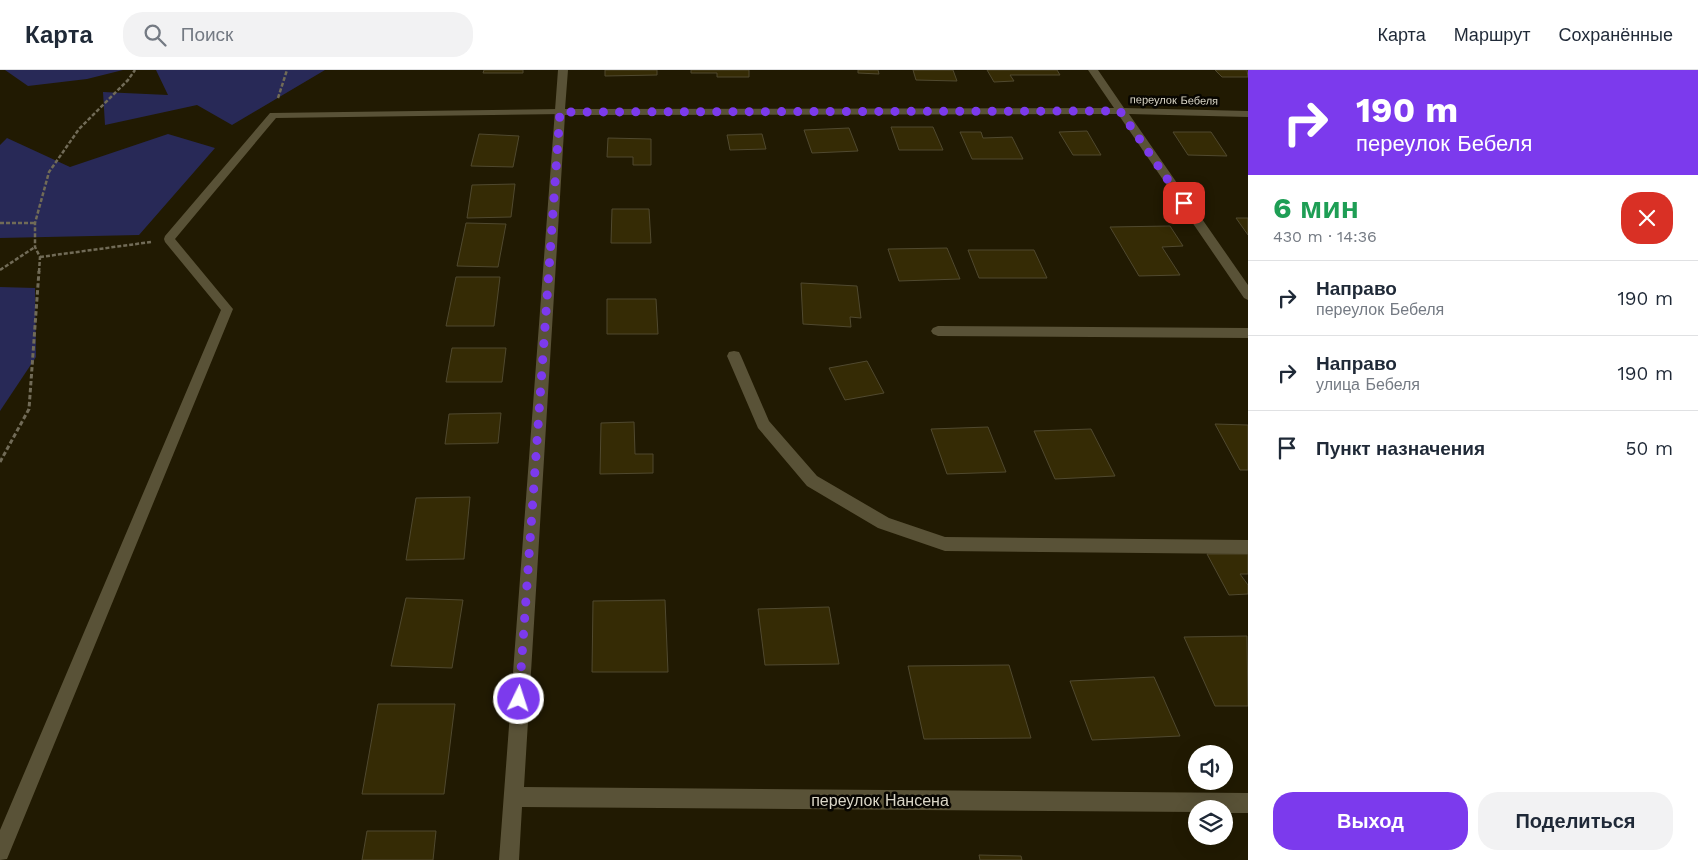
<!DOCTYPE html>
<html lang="ru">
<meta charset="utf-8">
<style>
body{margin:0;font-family:"Work Sans",sans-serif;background:#f2f2f3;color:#1f2937;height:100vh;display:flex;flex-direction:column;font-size:19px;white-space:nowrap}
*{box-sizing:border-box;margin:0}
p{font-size:16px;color:#747a83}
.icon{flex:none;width:28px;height:28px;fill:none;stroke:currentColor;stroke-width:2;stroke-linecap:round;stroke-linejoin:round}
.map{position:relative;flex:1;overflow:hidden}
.sheet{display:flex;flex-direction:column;background:#fff;width:450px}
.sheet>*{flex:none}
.guide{background:#7c3aed;color:#fff;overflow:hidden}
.buttons{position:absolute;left:1188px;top:675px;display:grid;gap:10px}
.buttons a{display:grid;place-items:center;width:45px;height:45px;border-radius:50%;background:#fff;box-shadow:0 5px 20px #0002;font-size:25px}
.pin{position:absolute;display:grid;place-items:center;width:42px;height:42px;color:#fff;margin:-21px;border-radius:10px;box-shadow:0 2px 8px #0006}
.me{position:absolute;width:55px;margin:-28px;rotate:4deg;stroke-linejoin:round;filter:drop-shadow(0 0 4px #0008)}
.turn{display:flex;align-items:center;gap:18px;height:105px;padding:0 25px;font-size:22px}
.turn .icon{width:65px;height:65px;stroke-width:2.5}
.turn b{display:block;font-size:35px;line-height:42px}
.round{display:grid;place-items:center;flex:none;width:52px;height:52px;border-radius:20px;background:#f2f2f3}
.headline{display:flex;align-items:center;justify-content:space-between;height:85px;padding:0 25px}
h1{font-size:30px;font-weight:700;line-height:38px;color:#1e9e55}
.button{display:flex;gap:10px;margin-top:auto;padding:10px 25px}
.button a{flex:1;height:58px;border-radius:20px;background:#7c3aed;color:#fff;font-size:20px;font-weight:700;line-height:58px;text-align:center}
.button a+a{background:#f2f2f3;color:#1f2937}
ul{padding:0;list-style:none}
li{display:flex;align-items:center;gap:15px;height:75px;padding:0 25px;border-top:1px solid #e0e1e3}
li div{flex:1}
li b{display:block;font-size:19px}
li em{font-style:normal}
header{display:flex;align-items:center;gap:30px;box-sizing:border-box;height:70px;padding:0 25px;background:#fff;border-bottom:1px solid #e0e1e3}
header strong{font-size:24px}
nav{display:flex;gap:28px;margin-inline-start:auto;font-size:18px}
.search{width:350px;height:45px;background:#f2f2f3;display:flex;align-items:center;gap:12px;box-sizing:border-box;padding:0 18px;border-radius:20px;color:#747a83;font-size:19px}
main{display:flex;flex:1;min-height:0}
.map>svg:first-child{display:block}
</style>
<header>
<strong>Карта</strong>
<div class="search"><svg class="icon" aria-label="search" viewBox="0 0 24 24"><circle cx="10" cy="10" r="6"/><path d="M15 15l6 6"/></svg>Поиск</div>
<nav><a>Карта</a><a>Маршрут</a><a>Сохранённые</a></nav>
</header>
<main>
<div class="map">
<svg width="1248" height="790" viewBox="0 0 1248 790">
<rect width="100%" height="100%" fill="#211a02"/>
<!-- green -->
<g fill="#282957">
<polygon points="5,0 123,0 87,9 28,16"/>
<polygon points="156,0 325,0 232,55 197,35 105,55 103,22 168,25"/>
<polygon points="168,64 215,78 139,165 0,168 0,75 7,68 70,97"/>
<polygon points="0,217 35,218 36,287 0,341"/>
</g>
<!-- building -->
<g fill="#352b05" stroke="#50492f">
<polygon points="484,0 523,0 523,3 483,3"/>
<polygon points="605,0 657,0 657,5 605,6"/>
<polygon points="691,0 749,0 749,7 717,7 717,3 691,3"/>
<polygon points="858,0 878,0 879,4 858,3"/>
<polygon points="913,0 953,0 957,11 916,10"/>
<polygon points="987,0 1057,0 1060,5 1010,5 1014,11 994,12"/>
<polygon points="1215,0 1247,0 1248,7 1222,7"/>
<polygon points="891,57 933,57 943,80 899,80"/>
<polygon points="849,58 858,81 812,83 804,60"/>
<polygon points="1087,61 1101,85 1073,85 1059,62"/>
<polygon points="960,62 981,62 983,68 1012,67 1023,89 972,89"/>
<polygon points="1173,62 1211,62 1227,86 1188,85"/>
<polygon points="479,64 519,66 513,97 471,96"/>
<polygon points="762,64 766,79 730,80 727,65"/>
<polygon points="608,68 651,69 651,95 633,95 633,87 607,87"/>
<polygon points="515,114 511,147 467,148 472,115"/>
<polygon points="612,139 649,139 651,173 611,173"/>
<polygon points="1236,148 1248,148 1248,165"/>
<polygon points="466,153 506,154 498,197 457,196"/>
<polygon points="1170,156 1183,176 1162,177 1180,205 1139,206 1110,157"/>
<polygon points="947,178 960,209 899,211 888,179"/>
<polygon points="968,180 1034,180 1047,208 979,208"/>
<polygon points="456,207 500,207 494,256 446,256"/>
<polygon points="801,213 857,216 861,248 850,247 851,257 803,254"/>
<polygon points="607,229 656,229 658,264 607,264"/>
<polygon points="452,278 506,278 502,312 446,312"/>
<polygon points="867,291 884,323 845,330 829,298"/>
<polygon points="501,343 498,373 445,374 449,344"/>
<polygon points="634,352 635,384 653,384 653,403 600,404 601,353"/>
<polygon points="1215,354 1248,355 1248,400 1240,400"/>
<polygon points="988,357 1006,402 947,404 931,359"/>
<polygon points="1091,359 1115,406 1055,409 1034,361"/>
<polygon points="470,427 464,489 406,490 416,428"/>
<polygon points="1207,484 1248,484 1248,504 1240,504 1248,515 1248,524 1229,525"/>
<polygon points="406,528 463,530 452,598 391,596"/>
<polygon points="665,530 668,602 592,602 593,531"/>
<polygon points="829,537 839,594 765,595 758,539"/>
<polygon points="1247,566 1248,636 1215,636 1184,567"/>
<polygon points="1009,595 1031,668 924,669 908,596"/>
<polygon points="1154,607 1180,666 1092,670 1070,611"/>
<polygon points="378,634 455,634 444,724 362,724"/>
<polygon points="367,761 436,761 433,790 362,790"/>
<polygon points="979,785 1021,786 1022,790 980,790"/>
</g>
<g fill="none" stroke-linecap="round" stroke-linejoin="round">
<!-- path-far1 -->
<g stroke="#716b57" stroke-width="2.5" stroke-dasharray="4 2" stroke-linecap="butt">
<polyline points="278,28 287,0"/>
<polyline points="0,153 35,153"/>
<polyline points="40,187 151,172"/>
<polyline points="0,200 35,177"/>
<polyline points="39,202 40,187 35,177 35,153 49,102 79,59 128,10 135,0"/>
</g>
<!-- path -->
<polyline stroke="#716b57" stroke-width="3" stroke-dasharray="4.5 2.5" stroke-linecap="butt" points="0,392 29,339 39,201"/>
<!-- lane -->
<polygon fill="#595237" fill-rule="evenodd" points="560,39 565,42 563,44 276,48 175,169 233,239 7,789 0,790 0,760 221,240 165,172 164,169 165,166 270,43"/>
<!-- street -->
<g fill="#595237" fill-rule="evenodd">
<polygon points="558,0 568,0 565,39 1114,38 1088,0 1098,0 1124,38 1248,41 1248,47 1129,44 1248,215 1248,230 1244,228 1118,44 565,45 524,717 1248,723 1248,743 1224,743 1224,739 1196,739 1196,742 522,737 519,790 499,790"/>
<polygon points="938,256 1248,258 1248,268 938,266 933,264 931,261 933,258"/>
<polygon points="734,281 739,282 741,286 769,351 817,406 889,448 945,467 1248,470 1248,484 945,481 878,458 807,416 758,358 727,286 729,282"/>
</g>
</g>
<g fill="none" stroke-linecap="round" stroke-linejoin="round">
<!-- route -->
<polyline stroke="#7c3aed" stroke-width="9" stroke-dasharray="0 16.2" points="519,629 560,42 1120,41 1184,133"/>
</g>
<g text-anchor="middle" stroke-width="5" stroke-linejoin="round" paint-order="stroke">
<!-- far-street labels -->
<g font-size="11" fill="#dbd7c8" stroke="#080601">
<text transform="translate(1174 30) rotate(1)" y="4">переулок Бебеля</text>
</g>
<!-- near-street labels -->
<g font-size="16" fill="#dbd7c8" stroke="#080601">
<text x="880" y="736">переулок Нансена</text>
</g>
</g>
</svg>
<div class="buttons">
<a><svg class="icon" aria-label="sound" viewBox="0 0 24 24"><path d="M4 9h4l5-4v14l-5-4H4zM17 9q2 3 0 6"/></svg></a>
<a><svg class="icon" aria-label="layers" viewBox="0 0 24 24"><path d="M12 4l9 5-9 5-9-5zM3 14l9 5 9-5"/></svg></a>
</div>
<div class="pin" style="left:1184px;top:133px;background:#d93025"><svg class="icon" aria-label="arrive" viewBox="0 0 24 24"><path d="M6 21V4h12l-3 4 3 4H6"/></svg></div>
<svg class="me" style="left:519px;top:629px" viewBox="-20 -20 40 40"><circle r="17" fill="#7c3aed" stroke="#fff" stroke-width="3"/><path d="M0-11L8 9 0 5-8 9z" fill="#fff"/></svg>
</div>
<section class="sheet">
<div class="guide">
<div class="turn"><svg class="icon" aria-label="right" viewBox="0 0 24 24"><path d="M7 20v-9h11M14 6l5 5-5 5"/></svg><div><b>190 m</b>переулок Бебеля</div></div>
</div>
<div class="headline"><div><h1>6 мин</h1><p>430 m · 14:36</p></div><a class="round" style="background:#d93025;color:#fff"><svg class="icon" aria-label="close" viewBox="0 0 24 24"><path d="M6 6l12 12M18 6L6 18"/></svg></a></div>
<ul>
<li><svg class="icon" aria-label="right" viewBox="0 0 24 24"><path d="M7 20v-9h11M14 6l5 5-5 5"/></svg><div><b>Направо</b><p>переулок Бебеля</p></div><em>190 m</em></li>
<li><svg class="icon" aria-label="right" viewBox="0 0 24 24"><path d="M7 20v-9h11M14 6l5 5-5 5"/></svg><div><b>Направо</b><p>улица Бебеля</p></div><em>190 m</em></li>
<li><svg class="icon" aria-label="arrive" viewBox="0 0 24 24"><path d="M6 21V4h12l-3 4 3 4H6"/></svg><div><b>Пункт назначения</b></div><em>50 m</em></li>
</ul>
<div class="button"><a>Выход</a><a>Поделиться</a></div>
</section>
</main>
